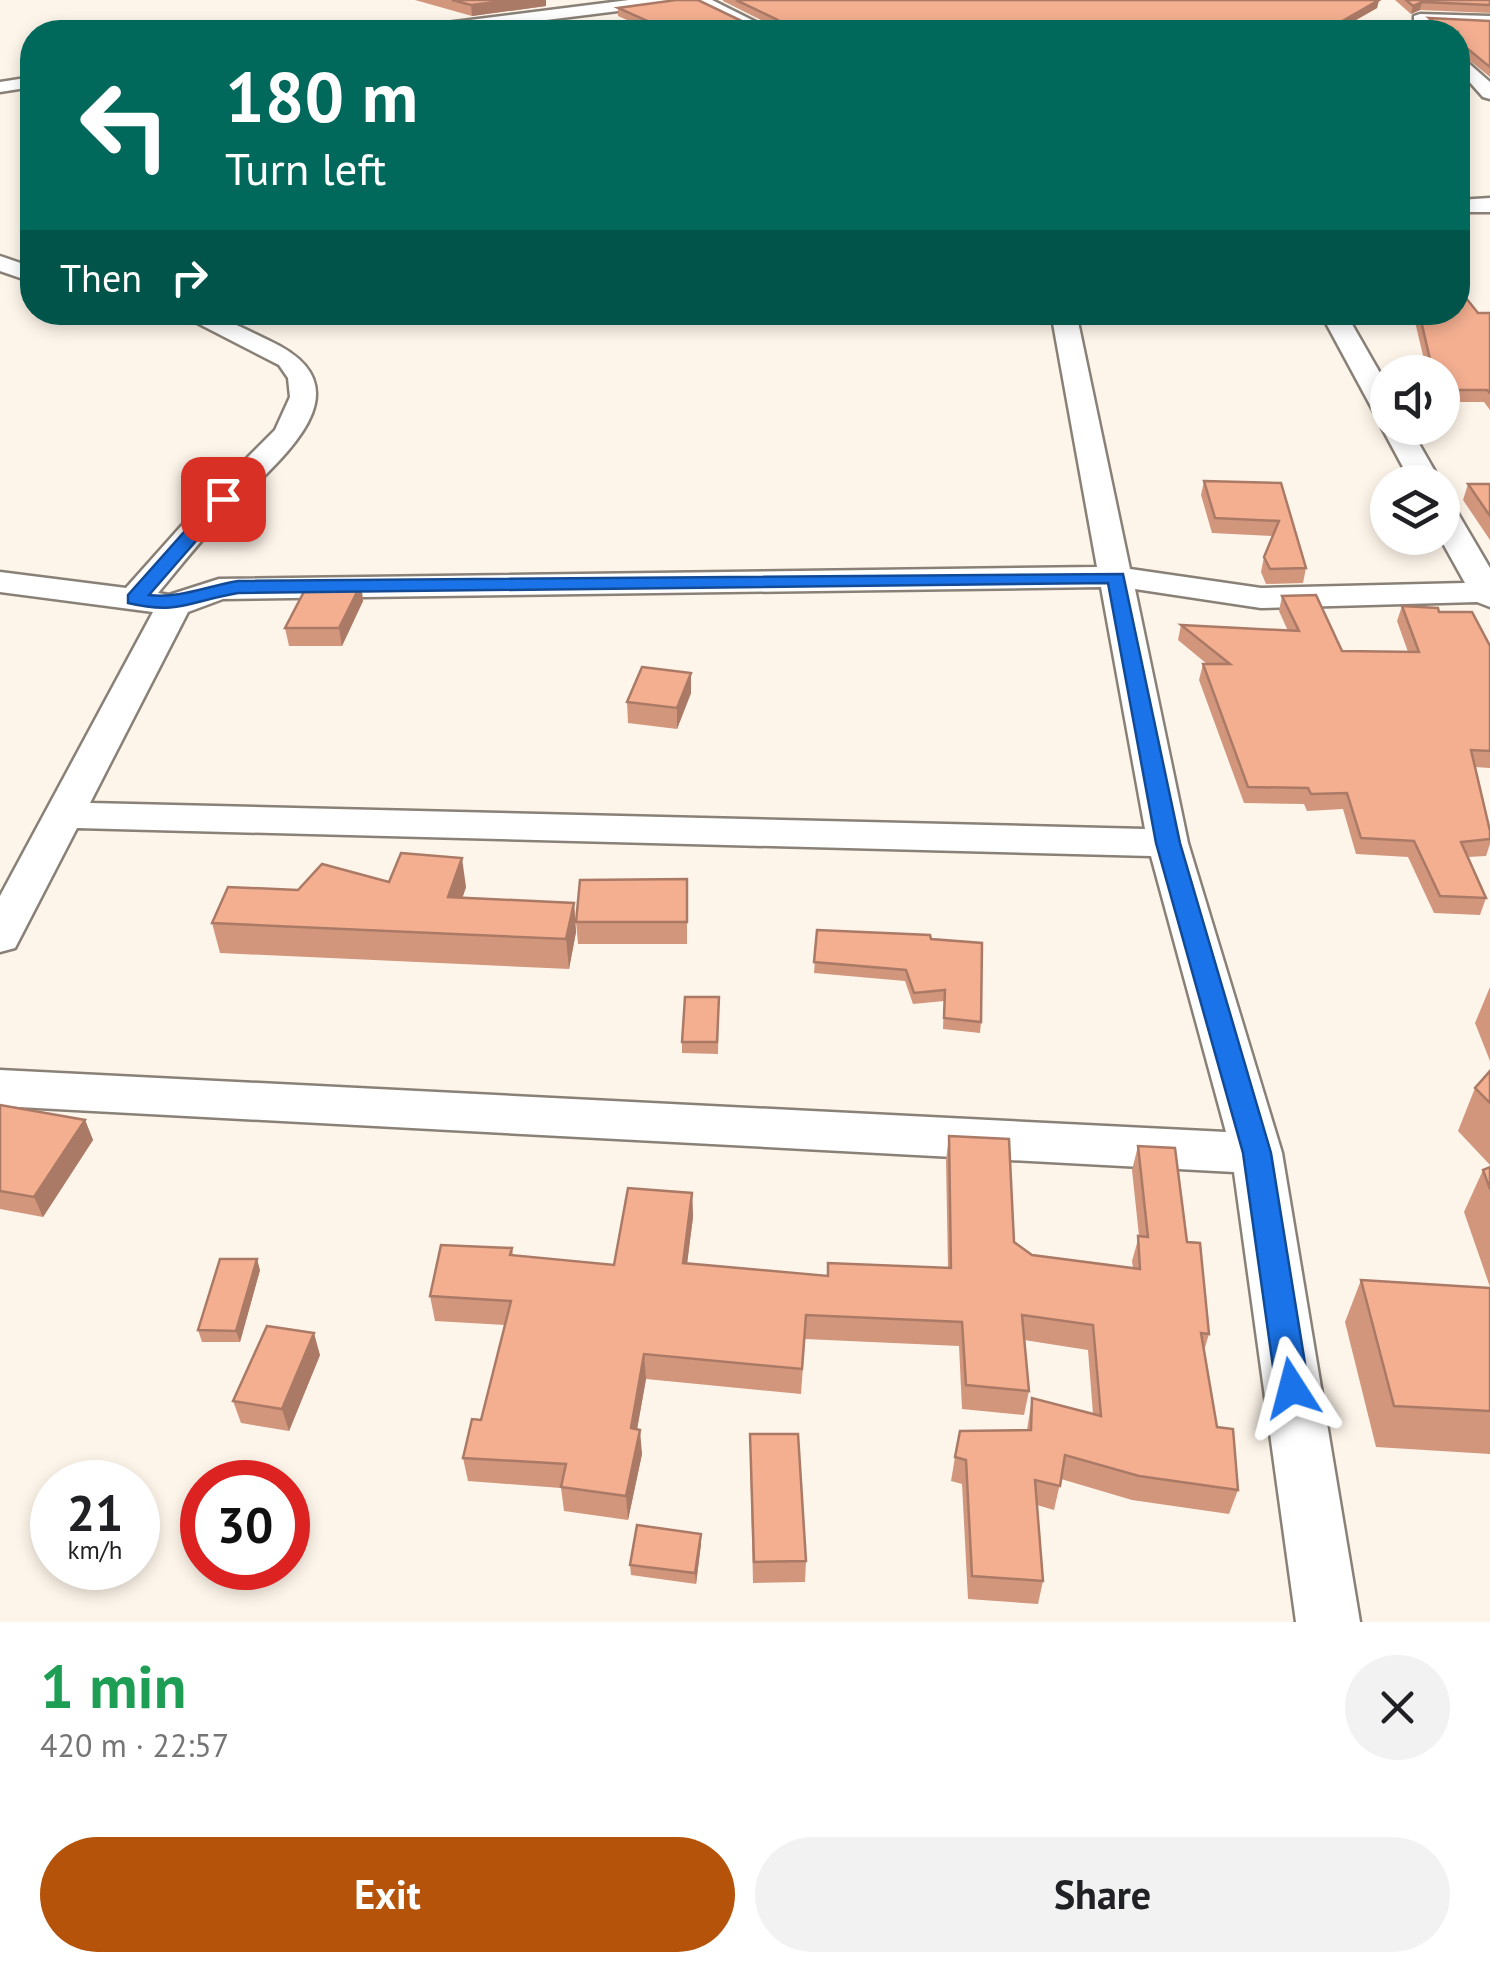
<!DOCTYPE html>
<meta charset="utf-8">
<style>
body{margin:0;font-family:"PT Sans",sans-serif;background:#f2f2f2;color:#202124;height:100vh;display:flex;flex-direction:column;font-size:38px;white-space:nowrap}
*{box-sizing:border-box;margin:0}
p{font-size:32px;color:#757577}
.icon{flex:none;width:55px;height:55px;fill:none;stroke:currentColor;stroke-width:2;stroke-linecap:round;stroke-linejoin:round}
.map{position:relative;height:1622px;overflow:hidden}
.panel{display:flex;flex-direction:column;background:#fff;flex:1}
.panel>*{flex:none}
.top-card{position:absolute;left:20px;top:20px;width:1450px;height:305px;border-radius:40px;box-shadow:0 5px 15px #0003;background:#00695c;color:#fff;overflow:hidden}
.controls{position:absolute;left:1370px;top:355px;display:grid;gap:20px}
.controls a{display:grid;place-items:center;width:90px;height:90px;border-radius:50%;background:#fff;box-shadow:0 5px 15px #0003;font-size:50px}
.speed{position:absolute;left:30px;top:1460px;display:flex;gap:20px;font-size:50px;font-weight:700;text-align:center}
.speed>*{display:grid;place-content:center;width:130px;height:130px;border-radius:50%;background:#fff;box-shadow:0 5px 15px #0003;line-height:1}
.speed small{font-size:25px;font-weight:400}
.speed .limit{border:15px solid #d22;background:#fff;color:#111}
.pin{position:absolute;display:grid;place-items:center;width:85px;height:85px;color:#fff;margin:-42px;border-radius:20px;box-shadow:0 5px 15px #0006}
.me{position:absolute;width:110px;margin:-55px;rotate:351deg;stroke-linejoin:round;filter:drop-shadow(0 0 8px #0008)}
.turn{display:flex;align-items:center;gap:35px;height:210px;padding:0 40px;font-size:45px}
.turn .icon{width:130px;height:130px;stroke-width:2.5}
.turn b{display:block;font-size:70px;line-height:85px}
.then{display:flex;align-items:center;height:95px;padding:0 40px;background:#0003;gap:20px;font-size:38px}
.round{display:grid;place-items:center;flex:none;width:105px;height:105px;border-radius:52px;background:#f2f2f2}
.overview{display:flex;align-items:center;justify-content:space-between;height:170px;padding:0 40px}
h1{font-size:60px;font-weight:700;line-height:75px;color:#1e9e55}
.button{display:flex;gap:20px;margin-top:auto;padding:20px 40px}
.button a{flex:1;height:115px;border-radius:60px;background:#b45309;color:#fff;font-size:40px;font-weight:700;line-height:115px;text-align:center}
.button a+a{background:#f2f2f2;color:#202124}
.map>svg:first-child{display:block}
</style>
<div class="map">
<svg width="1490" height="1622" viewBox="0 0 1490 1622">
<rect width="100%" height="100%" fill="#fef5ea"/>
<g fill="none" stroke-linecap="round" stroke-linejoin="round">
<!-- minor casing -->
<g stroke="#898177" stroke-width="5">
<g id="minor">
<polygon points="629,0 674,0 666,5 449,32 406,32 414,27"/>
<polygon points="691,0 712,0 776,32 756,32"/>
<polygon points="1420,14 1490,16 1490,26 1414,22 1414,16"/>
<polygon points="1458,54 1490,82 1490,99 1483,97 1458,69"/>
<polygon points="32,77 32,87 0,92 0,82"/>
<polygon points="1490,198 1490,212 1458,212 1458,200"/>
<polygon points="0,256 32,267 32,282 0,271"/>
<path d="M176,312C217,312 234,324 270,341C371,388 281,458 235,505C207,532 183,563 158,593L169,595L219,579L1097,567L1051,312H1076L1130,569L1261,588L1465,583L1440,538L1442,503L1453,505L1490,568V607L1477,602L1261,608L1135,589L1188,843L1282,1153L1360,1622H1296L1234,1172L0,1106V1070L1226,1132L1151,856L77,828L15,948L0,952V896L153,612L0,592V572L126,588L200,505L275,430L290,397L288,378L279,365ZM1101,587L1145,829L90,803L188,612L223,599Z"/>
<polygon points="1320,312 1345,312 1388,387 1388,420 1374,412"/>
<polygon points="1386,422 1388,428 1410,428 1441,482 1411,482 1382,428"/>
</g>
</g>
<!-- minor -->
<use href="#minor" fill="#fff" fill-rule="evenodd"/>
</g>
<!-- wall -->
<g fill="#d2967d">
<polygon points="415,0 546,0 546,6 472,16"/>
<polygon points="723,0 1379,0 1377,8 1335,32 1281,32 1268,30 1262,32 827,32 818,30 817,32 654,32 618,16 618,8 754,27 773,26 723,1"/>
<polygon points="1395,0 1490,0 1490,13 1420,10 1411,14"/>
<polygon points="1429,18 1490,21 1490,77 1458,51 1458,32 1435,32 1427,26"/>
<polygon points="1417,312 1490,313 1490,410 1484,402 1453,402 1448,392 1442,392 1442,372 1427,372 1415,322"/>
<polygon points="1204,481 1281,483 1306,568 1303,583 1266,584 1261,572 1264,557 1273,536 1212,533 1201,495"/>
<polygon points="1468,484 1490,484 1490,540 1463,500"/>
<polygon points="361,584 363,601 342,646 289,646 285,628"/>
<polygon points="1282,596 1342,651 1408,652 1397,621 1402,606 1439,612 1490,646 1490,768 1475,767 1490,831 1490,844 1486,856 1468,857 1486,898 1480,915 1434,913 1408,857 1356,854 1343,809 1307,811 1304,804 1244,803 1199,680 1203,664 1207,664 1178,640 1181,625 1288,631 1279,611"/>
<polygon points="691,673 691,693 677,729 628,723 627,702"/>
<polygon points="687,879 687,944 578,944 576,922"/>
<polygon points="389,882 466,887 462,898 574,903 576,932 569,969 220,953 212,923 298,890"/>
<polygon points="817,930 931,939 981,1022 980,1033 943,1029 944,1001 913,1004 905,981 814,973"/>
<polygon points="1490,987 1490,1061 1475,1023"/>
<polygon points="719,997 718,1054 682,1053 682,1042"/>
<polygon points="1490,1071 1490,1165 1458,1131 1475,1088"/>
<polygon points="0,1105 85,1120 93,1140 43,1217 0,1209"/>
<polygon points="949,1136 1014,1242 1032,1255 1133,1268 1132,1261 1139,1236 1132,1170 1138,1146 1187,1242 1209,1334 1204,1351 1217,1427 1238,1490 1229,1514 1132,1500 1061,1479 1054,1510 1037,1505 1043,1581 1038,1604 968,1599 962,1484 951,1481 955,1457 1027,1430 1032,1398 1093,1414 1088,1350 1024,1340 1029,1391 1024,1415 962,1409 959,1346 805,1339 801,1394 646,1379 637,1429 642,1454 628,1520 564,1511 561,1488 468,1481 463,1458 481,1420 505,1325 435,1321 430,1296 512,1248 513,1255 614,1265 692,1193 693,1217 687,1263 827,1276 948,1268 946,1160"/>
<polygon points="1490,1167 1490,1287 1464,1212 1483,1170"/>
<polygon points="260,1270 240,1342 202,1342 198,1330"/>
<polygon points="1361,1280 1490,1288 1490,1454 1376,1447 1345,1322"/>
<polygon points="320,1355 289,1431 241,1423 233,1401"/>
<polygon points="750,1456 806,1561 805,1582 753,1583"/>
<polygon points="701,1534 701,1544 696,1584 631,1575 630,1565"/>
</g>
<!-- shaded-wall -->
<g fill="#ab7a66">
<polygon points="513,0 546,0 546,6 472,16 471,5"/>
<polygon points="1379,0 1377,8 1335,32 1325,32"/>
<polygon points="1422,2 1420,10 1411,14 1413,6"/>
<polygon points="1269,22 1268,30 1262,32 1243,32"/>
<polygon points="361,584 363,601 342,646 339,628"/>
<polygon points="691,673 691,693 677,729 677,708"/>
<polygon points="462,858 466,887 453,927 448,897"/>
<polygon points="574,903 576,932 569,969 566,939"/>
<polygon points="85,1120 93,1140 43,1217 34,1197"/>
<polygon points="692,1193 693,1217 684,1288 683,1263"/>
<polygon points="257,1259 260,1270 240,1342 236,1331"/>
<polygon points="314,1333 320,1355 289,1431 282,1409"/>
<polygon points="644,1354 646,1379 633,1452 631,1428"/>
<polygon points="640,1430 642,1454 628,1520 626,1496"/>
<polygon points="701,1534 701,1544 696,1584 695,1573"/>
</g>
<!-- building -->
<g fill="#f4af91" stroke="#ab7a66" stroke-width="2.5">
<polygon points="452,0 513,0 471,5"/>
<polygon points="676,0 698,0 754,27 779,26 778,20 736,0 1379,0 1325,31 1269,22 1243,32 857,32 818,22 814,32 672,32 618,8"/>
<polygon points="1406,0 1490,0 1490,5 1422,2 1413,6"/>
<polygon points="1429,18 1490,21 1490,67 1458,41 1458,32 1447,32"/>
<polygon points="1458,288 1478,313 1490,313 1490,393 1487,390 1457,390 1451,380 1442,380 1442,372 1433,372 1419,312 1458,312"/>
<polygon points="1204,481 1281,483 1306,568 1270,569 1264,557 1279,521 1215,518"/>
<polygon points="1468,484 1490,484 1490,516"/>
<polygon points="308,584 361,584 339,628 285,628"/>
<polygon points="1316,595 1342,651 1419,652 1402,606 1438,608 1439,612 1472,612 1490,646 1490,751 1471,750 1490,831 1490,839 1461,842 1486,898 1440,896 1414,841 1361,838 1347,793 1311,794 1308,788 1248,787 1203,664 1230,664 1181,625 1299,631 1282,596"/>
<polygon points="642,667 691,673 677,708 627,702"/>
<polygon points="401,853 462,858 448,897 574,903 566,939 212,923 228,887 298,890 322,864 389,882"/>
<polygon points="687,879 687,922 576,922 580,880"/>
<polygon points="817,930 930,935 931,939 982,943 981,1022 944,1018 945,990 914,993 906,970 814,962"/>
<polygon points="685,997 719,997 717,1042 682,1042"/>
<polygon points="1490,1071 1490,1103 1475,1088"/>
<polygon points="0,1105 85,1120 34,1197 0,1191"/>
<polygon points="949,1136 1009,1139 1014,1242 1032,1255 1140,1269 1138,1236 1148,1237 1138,1146 1175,1148 1187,1242 1200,1243 1209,1334 1201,1333 1217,1427 1233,1429 1238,1490 1139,1476 1065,1455 1060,1486 1035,1480 1043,1581 972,1576 966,1460 955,1457 960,1431 1031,1430 1032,1398 1101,1416 1093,1325 1022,1315 1029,1391 966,1385 962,1322 806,1315 802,1369 644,1354 631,1428 640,1430 626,1496 561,1487 566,1464 463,1458 472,1419 481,1420 511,1301 430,1296 441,1245 512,1248 510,1255 614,1265 628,1188 692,1193 683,1263 828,1276 828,1263 951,1268"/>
<polygon points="1490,1167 1490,1189 1483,1170"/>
<polygon points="220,1259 257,1259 236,1331 198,1330"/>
<polygon points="1361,1280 1490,1288 1490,1411 1394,1406"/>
<polygon points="267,1326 314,1333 282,1409 233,1401"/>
<polygon points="750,1434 798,1434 806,1561 754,1562"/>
<polygon points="637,1525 701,1534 695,1573 630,1565"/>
</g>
<!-- route -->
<path fill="#1a73e8" stroke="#114b97" stroke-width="2.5" d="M223,494L229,495V503L149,595C179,599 207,586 238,581L1123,574L1180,843L1271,1153L1309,1388L1304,1398L1292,1402L1281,1398L1276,1388L1243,1153L1156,843L1108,583L238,593C190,601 179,615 128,603V595L217,495Z"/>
</svg>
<div class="controls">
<a><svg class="icon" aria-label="sound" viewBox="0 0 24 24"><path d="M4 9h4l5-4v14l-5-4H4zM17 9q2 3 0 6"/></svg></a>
<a><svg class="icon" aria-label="layers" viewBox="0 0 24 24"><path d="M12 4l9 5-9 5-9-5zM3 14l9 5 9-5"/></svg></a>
</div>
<div class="speed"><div>21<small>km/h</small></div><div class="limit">30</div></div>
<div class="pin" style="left:223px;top:499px;background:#d93025"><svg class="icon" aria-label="arrive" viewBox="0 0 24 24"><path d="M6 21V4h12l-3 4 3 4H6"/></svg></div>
<svg class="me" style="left:1292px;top:1388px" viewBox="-20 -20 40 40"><path d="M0-17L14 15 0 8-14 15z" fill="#1a73e8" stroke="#fff" stroke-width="4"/></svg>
<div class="top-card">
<div class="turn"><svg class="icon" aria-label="left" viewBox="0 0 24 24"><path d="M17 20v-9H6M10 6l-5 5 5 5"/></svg><div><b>180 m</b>Turn left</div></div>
<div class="then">Then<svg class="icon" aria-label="right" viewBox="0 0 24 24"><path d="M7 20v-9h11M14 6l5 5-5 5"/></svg></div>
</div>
</div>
<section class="panel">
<div class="overview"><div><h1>1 min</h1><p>420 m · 22:57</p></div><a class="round"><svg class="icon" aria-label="close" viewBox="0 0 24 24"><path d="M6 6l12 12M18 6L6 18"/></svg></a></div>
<div class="button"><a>Exit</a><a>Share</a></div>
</section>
